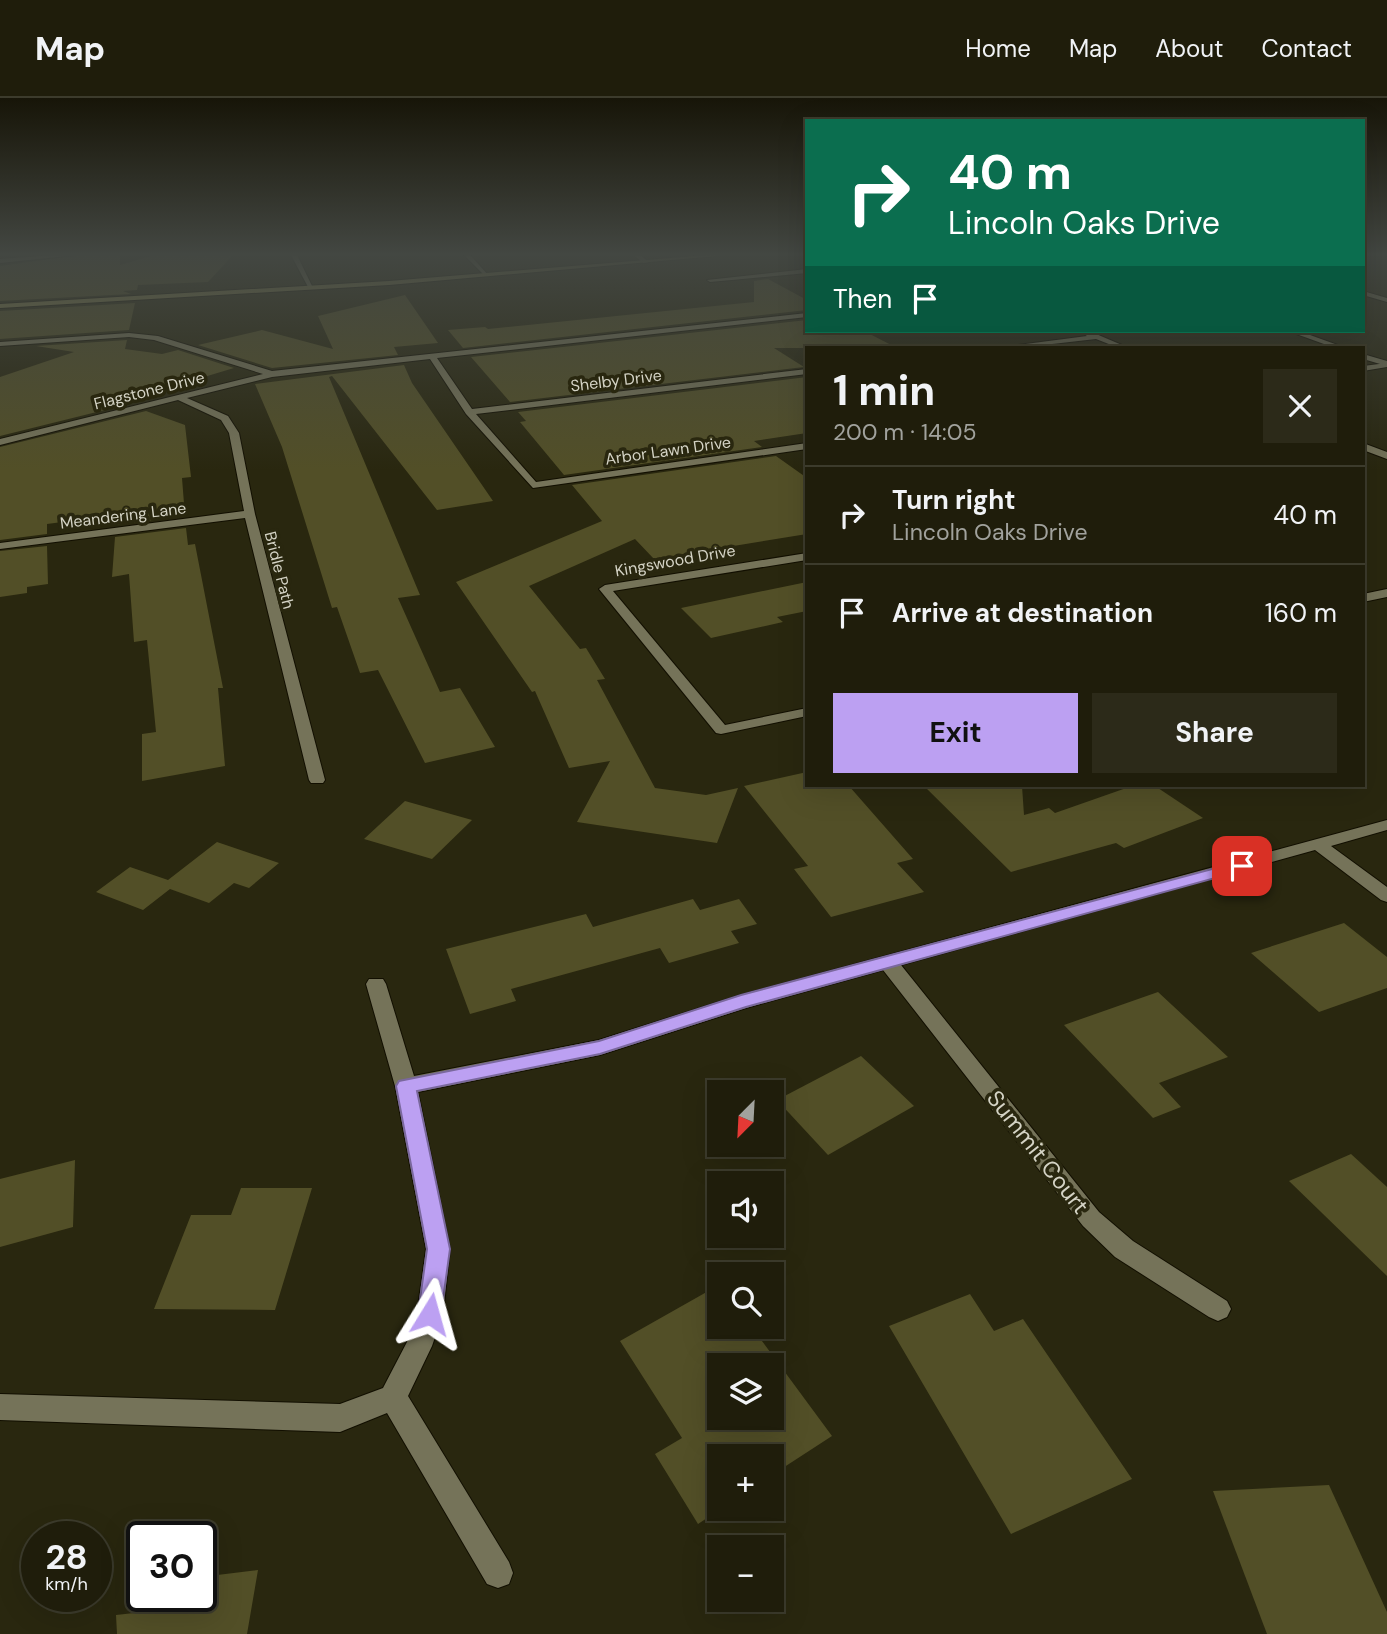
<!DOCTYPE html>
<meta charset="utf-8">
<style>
body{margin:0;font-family:"DM Sans",sans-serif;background:#2c2a19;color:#f1f3f6;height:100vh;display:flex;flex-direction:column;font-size:26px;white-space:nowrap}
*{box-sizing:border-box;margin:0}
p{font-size:23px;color:#a1a29d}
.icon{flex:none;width:38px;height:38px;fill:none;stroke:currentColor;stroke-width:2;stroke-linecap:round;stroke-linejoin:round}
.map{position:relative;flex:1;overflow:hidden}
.details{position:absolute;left:805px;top:248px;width:560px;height:441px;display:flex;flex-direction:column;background:#1f1d0b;border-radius:0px;box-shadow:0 7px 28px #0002,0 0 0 2px #3c3b2c}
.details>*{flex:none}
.banner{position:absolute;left:805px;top:21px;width:560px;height:214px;border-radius:0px;box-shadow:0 7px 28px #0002,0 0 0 2px #3c3b2c;background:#0b6e4f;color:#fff;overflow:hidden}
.needle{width:46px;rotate:204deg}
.buttons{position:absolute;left:707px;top:982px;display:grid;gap:14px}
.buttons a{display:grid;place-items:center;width:77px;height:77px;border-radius:0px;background:#1f1d0b;box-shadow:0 7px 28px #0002,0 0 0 2px #3c3b2c;font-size:35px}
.speed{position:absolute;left:21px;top:1423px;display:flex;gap:14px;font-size:35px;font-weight:700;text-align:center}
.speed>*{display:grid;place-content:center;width:91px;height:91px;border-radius:50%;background:#1f1d0b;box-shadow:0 7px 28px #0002,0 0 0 2px #3c3b2c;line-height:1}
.speed small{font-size:18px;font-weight:400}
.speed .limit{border:4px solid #111;border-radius:10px;background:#fff;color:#111}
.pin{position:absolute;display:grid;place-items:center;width:60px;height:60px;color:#fff;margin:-30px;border-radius:14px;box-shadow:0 4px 10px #0006}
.me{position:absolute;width:77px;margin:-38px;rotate:8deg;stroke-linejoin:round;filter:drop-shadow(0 0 5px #0008)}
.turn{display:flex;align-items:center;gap:24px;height:147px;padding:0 28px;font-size:32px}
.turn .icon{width:91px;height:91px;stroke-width:2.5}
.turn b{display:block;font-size:49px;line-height:60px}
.then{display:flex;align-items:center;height:66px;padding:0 28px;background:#0003;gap:14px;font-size:26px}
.round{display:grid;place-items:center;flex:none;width:74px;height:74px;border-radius:0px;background:#2c2a19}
.headline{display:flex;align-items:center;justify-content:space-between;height:119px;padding:0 28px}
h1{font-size:42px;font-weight:700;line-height:52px}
.primary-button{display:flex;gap:14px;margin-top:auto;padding:14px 28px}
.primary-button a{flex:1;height:80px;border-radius:0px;background:#bca0f2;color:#111;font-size:28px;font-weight:700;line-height:80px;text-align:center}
.primary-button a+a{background:#2c2a19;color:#f1f3f6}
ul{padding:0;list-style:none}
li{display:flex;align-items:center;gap:21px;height:98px;padding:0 28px;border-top:2px solid #3c3b2c}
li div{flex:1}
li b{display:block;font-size:26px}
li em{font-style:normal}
header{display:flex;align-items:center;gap:42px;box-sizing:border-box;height:98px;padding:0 35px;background:#1f1d0b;border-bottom:2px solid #3c3b2c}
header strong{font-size:33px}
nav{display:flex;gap:38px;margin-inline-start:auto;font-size:24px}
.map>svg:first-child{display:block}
</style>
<header>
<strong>Map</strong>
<nav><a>Home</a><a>Map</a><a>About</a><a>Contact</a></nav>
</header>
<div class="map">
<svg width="1387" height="1536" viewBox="0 0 1387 1536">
<rect width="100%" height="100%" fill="#29270f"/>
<!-- building -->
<g fill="#524f27" fill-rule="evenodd">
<polygon points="79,157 120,157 120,167 155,157 233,157 208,184 138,187 137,192 123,193 131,196 0,203 0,168"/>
<polygon points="768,181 807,202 807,212 463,250 448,232 485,229 488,231 754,204 754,183"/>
<polygon points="405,197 438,245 394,249 398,257 272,270 198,247 262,232 333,251 318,218"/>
<polygon points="135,205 129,232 0,241 0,213"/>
<polygon points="807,222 807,233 864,233 897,250 774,250 804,269 510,304 471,259"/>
<polygon points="127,242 125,251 162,256 178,252 234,270 121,304 129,306 0,338 0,279 74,254 36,248"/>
<polygon points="404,267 412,285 493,403 437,412 332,278 329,279 420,497 398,500 440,594 460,590 495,649 425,665 378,572 360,575 337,509 332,510 282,349 255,286"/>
<polygon points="807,279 807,335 754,343 762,349 564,377 520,324 526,323 518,314"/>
<polygon points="146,313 185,327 191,379 182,380 185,418 115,427 116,417 47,426 47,436 0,442 0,349"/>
<polygon points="776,358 807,380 807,436 654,461 635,441 529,488 580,551 586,550 605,581 597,582 655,690 706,697 738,690 717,745 577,724 610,663 569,670 535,593 532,594 456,484 602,423 572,387"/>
<polygon points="186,430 188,447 195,446 223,590 218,590 225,668 142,683 142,636 156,634 147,542 134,544 129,476 112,479 115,439"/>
<polygon points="47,448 48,486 27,489 27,495 0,499 0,453"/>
<polygon points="807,484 807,513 777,519 783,524 711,540 681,510"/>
<polygon points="807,674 807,688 849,688 913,761 897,765 924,794 831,819 794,771 808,768 744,688"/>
<polygon points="924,688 1022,688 1024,717 1049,710 1055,715 1132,688 1155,688 1203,720 1124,750 1116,745 1011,774"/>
<polygon points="405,703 472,722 432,761 364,741"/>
<polygon points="217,744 279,765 249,790 234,785 209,805 170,791 143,812 96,794 130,769 168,782"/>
<polygon points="693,801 700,812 739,801 757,826 731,833 739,845 669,865 660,850 511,891 516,903 470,916 446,851 586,816 593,829"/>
<polygon points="1344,825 1387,859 1387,890 1319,914 1251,855"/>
<polygon points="1158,894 1228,959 1159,985 1181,1009 1153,1020 1064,927"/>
<polygon points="861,958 914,1008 828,1057 777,1002"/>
<polygon points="1351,1056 1387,1089 1387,1178 1289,1083"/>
<polygon points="75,1062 73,1129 0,1149 0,1081"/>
<polygon points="241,1090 312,1090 275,1212 154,1211 191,1117 231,1117"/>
<path d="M719,1187V1228H751L832,1338L772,1377V1358H719V1412L698,1426L655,1356L682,1340L620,1243ZM719,1267H772V1320H719Z"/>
<polygon points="970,1196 994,1233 1023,1221 1132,1381 1011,1436 889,1228"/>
<polygon points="1329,1387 1387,1514 1387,1536 1267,1536 1213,1393"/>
<polygon points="258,1472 247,1536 117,1536 116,1517 179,1510 182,1498 201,1498 201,1479"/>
</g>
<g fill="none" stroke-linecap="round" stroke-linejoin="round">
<!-- minor casing -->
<g stroke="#120f00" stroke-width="2">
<g id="minor">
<polygon points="54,157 76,157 0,165 0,161"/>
<polygon points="291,157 297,157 313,190 308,189"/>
<polygon points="464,157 470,157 489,178 485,178"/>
<polygon points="633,157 640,157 649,164 644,165"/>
<polygon points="807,171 807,175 710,184 707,182"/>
<polygon points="1363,193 1387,200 1387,204 1363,197"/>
<polygon points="807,215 807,219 437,260 472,311 807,271 807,276 476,316 536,384 807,345 807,351 533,390 466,316 430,261 272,279 187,300 228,318 239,335 255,416 325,682 323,685 311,685 309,682 245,420 0,451 0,445 244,413 229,335 221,322 178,302 0,347 0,341 263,276 154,242 129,239 0,248 0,244 129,235 158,238 272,273"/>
<polygon points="1089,233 1129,250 1119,250 1096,241 1017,250 995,250 1087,238 1081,234"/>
<polygon points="1387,265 1387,269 1363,273 1363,268"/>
<polygon points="1363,345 1387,354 1387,361 1363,352"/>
<polygon points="807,455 807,462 613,493 725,627 807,610 807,618 721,636 716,635 599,491 605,487"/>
<polygon points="1387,491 1387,499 1363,504 1363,496"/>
<polygon points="1387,722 1387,732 1331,748 1387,789 1387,804 1381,802 1315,752 901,867 1099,1114 1133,1143 1227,1203 1231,1211 1227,1219 1218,1223 1209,1219 1115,1159 1083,1128 883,872 746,910 600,957 418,994 450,1151 443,1216 432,1248 408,1298 509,1464 513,1475 509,1486 498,1490 487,1486 387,1315 340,1334 0,1322 0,1296 340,1306 383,1290 407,1244 417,1216 426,1151 395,988 366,886 369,881 383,881 386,886 414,978 599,942 741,897"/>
</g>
</g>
<!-- tertiary casing -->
<g stroke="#120f00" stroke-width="2">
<g id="tertiary">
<polygon points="1288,233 1299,233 1346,250 1335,250"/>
<polygon points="1363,256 1387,263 1387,268 1363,261"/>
</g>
</g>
<!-- secondary casing -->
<g stroke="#120f00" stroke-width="2">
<polygon id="secondary" points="707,157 728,157 389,187 0,210 0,206 389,183"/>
</g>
<!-- minor -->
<use href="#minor" fill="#757359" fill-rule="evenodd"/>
<!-- tertiary -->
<use href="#tertiary" fill="#757359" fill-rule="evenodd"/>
<!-- secondary -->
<use href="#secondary" fill="#88844f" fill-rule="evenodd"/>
</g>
<!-- sky -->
<linearGradient id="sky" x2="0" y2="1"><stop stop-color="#171508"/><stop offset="0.42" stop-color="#434742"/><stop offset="1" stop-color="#434742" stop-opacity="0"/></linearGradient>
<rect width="1387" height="372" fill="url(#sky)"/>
<!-- route -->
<polygon fill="#bca0f2" stroke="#7a689d" stroke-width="2" points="1242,763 1250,768 1248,771 746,909 600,956 417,993 450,1151 441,1216 438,1224 430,1227 421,1224 418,1216 427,1151 396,988 399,983 599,943 741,897"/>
<g text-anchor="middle" stroke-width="7" stroke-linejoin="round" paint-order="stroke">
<!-- far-street labels -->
<g font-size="16" fill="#d4d3c5" stroke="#29270f">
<text transform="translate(616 282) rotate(-7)" y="6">Shelby Drive</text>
<text transform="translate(149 292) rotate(-14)" y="6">Flagstone Drive</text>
<text transform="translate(668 352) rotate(-8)" y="6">Arbor Lawn Drive</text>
<text transform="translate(123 417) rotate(-7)" y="6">Meandering Lane</text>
<text transform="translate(675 462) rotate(-10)" y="6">Kingswood Drive</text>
<text transform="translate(280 472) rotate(76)" y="6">Bridle Path</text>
</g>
<!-- near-street labels -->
<g font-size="23" fill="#d4d3c5" stroke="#29270f">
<text transform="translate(1038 1054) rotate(52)" y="8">Summit Court</text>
</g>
</g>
</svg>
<div class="buttons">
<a><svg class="needle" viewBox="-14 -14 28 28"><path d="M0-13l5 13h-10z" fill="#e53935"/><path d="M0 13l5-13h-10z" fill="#a1a29d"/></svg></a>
<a><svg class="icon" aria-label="sound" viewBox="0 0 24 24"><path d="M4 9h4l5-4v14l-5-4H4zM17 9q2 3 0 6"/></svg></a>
<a><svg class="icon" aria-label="search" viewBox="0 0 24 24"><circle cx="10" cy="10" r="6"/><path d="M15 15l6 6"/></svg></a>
<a><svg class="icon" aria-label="layers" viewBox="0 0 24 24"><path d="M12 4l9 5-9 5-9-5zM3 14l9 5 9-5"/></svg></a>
<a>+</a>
<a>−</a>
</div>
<div class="speed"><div>28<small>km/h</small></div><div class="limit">30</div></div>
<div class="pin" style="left:1242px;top:768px;background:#d93025"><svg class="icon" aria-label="arrive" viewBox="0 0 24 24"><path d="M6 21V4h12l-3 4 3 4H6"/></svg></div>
<svg class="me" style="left:430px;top:1216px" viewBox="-20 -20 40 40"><path d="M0-17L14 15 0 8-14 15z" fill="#bca0f2" stroke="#fff" stroke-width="4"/></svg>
<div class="banner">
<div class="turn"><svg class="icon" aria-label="right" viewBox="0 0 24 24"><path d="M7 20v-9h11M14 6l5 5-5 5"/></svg><div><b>40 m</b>Lincoln Oaks Drive</div></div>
<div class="then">Then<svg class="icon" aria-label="arrive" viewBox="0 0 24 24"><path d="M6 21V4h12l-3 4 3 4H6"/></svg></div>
</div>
<section class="details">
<div class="headline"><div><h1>1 min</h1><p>200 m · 14:05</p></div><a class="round"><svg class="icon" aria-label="close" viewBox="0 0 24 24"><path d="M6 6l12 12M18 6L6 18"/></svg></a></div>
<ul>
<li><svg class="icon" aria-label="right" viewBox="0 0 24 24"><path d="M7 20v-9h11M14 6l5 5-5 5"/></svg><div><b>Turn right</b><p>Lincoln Oaks Drive</p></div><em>40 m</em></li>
<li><svg class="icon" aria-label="arrive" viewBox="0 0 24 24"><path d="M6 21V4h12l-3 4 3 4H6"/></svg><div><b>Arrive at destination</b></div><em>160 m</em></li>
</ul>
<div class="primary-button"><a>Exit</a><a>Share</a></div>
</section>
</div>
